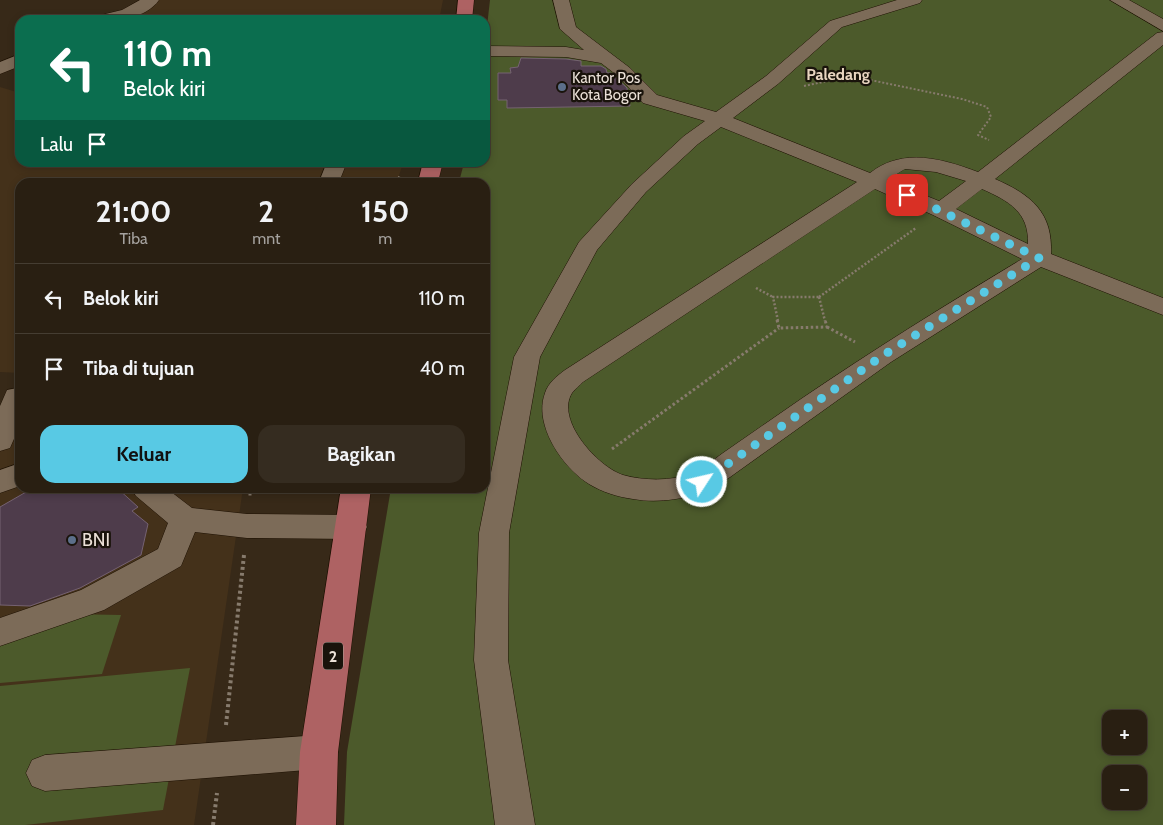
<!DOCTYPE html>
<html lang="id">
<meta charset="utf-8">
<style>
body{margin:0;font-family:Cabin,sans-serif;background:#352c20;color:#f1f3f6;height:100vh;display:flex;flex-direction:column;font-size:19px;white-space:nowrap}
*{box-sizing:border-box;margin:0}
p{font-size:16px;color:#a5a29f}
.icon{flex:none;width:28px;height:28px;fill:none;stroke:currentColor;stroke-width:2;stroke-linecap:round;stroke-linejoin:round}
.map{position:relative;flex:1;overflow:hidden}
.drawer{position:absolute;left:15px;top:178px;width:475px;height:315px;display:flex;flex-direction:column;background:#291f12;border-radius:15px;box-shadow:0 2px 8px #0003,0 0 0 1px #453d32}
.drawer>*{flex:none}
.top-card{position:absolute;left:15px;top:15px;width:475px;height:152px;border-radius:15px;box-shadow:0 2px 8px #0003,0 0 0 1px #453d32;background:#0b6e4f;color:#fff;overflow:hidden}
.controls{position:absolute;left:1102px;top:710px;display:grid;gap:10px}
.controls a{display:grid;place-items:center;width:45px;height:45px;border-radius:10px;background:#291f12;box-shadow:0 2px 8px #0003,0 0 0 1px #453d32;font-size:25px}
.pin{position:absolute;display:grid;place-items:center;width:42px;height:42px;color:#fff;margin:-21px;border-radius:10px;box-shadow:0 2px 8px #0006}
.me{position:absolute;width:55px;margin:-28px;rotate:55deg;stroke-linejoin:round;filter:drop-shadow(0 0 4px #0008)}
.turn{display:flex;align-items:center;gap:18px;height:105px;padding:0 25px;font-size:22px}
.turn .icon{width:65px;height:65px;stroke-width:2.5}
.turn b{display:block;font-size:35px;line-height:42px}
.then{display:flex;align-items:center;height:48px;padding:0 25px;background:#0003;gap:10px;font-size:19px}
.eta{display:flex;justify-content:space-evenly;align-items:center;height:85px;text-align:center}
.eta b{font-size:30px;font-weight:800;line-height:35px}
.action{display:flex;gap:10px;margin-top:auto;padding:10px 25px}
.action a{flex:1;height:58px;border-radius:15px;background:#58c9e4;color:#111;font-size:20px;font-weight:800;line-height:58px;text-align:center}
.action a+a{background:#352c20;color:#f1f3f6}
ul{padding:0;list-style:none}
li{display:flex;align-items:center;gap:15px;height:70px;padding:0 25px;border-top:1px solid #453d32}
li div{flex:1}
li b{display:block;font-size:19px}
li em{font-style:normal}
.map>svg:first-child{display:block}
</style>
<div class="map">
<svg width="1163" height="825" viewBox="0 0 1163 825">
<rect width="100%" height="100%" fill="#372918"/>
<!-- built -->
<g fill="#44311a">
<polygon points="151,0 443,0 439,20 131,20 127,14"/>
<polygon points="0,87 20,93 20,162 403,163 397,182 20,182 20,373 0,372"/>
<polygon points="0,423 20,424 20,488 243,488 194,825 0,825"/>
</g>
<!-- green -->
<g fill="#4c5a2b" fill-rule="evenodd">
<path d="M490,0H1163V825H344L347,752L391,488H485V182H459L464,163L485,162V44ZM1111,719H1139V746H1111ZM1111,774H1139V801H1111Z"/>
<polygon points="67,614 121,615 102,674 0,683 0,643"/>
<polygon points="190,668 163,810 25,825 0,825 0,686"/>
</g>
<!-- building -->
<g fill="#4e3c4b" stroke="#756272">
<polygon points="521,58 566,59 581,61 581,66 601,66 606,69 607,73 611,73 627,88 630,106 507,108 507,100 498,100 498,73 511,73 510,68 518,67"/>
<polygon points="33,488 117,488 138,507 132,511 148,524 141,555 80,588 30,606 0,605 0,507"/>
</g>
<g fill="none" stroke-linecap="round" stroke-linejoin="round">
<!-- minor casing -->
<g stroke="#1e1103" stroke-width="1">
<g id="minor">
<path d="M140,0H159C144,21 113,20 91,20L93,17L122,10Z"/>
<path d="M553,0H569L576,27L630,68L657,95L716,112L766,76L830,21L897,0H922L920,3L842,27L778,84L733,118L870,173C903,147 943,159 978,172L1157,33L1163,32V45L995,179C1032,195 1053,213 1051,254L1163,298V315L1041,267L891,362L712,490C687,498 660,504 633,499C618,497 602,492 589,484C563,468 533,425 545,393C548,383 557,376 565,370L857,182L721,127L698,144L646,192L597,250L540,357L509,533L508,660L535,825H495L474,660L479,533L514,357L579,242L632,184L684,136L705,121L643,103L618,76L601,63L566,57L485,56V46L566,47L584,50L560,29ZM905,169L936,172L966,181L939,201L887,180ZM875,189L933,215L1022,259C947,304 873,350 801,399C775,417 749,435 723,453C713,460 702,470 691,474C671,481 644,481 623,475C598,467 555,420 572,393C575,389 580,385 583,382ZM982,189C1009,201 1029,212 1028,244L956,209Z"/>
<polygon points="1110,0 1129,0 1163,19 1163,31"/>
<polygon points="20,54 20,66 0,74 0,62"/>
<polygon points="327,162 347,162 339,182 319,182"/>
<polygon points="17,388 20,389 20,425 10,448 0,451 0,406 7,390"/>
<polygon points="20,463 20,486 0,493 0,470"/>
<polygon points="131,488 166,488 192,508 247,514 352,515 363,519 367,527 363,535 352,539 247,538 195,532 181,566 104,610 0,646 0,618 81,590 158,549 168,523 136,496"/>
<polygon points="319,735 332,740 338,752 332,764 319,769 45,791 32,786 26,773 32,760 45,755"/>
</g>
</g>
<!-- major casing -->
<g stroke="#1e1103" stroke-width="1">
<g id="major">
<polygon points="458,0 474,0 472,20 456,20"/>
<polygon points="423,162 443,162 438,182 418,182"/>
<polygon points="341,488 371,488 338,752 336,825 296,825 300,752"/>
</g>
</g>
<!-- path-far3 -->
<polyline stroke="#877b6d" stroke-width="2" stroke-dasharray="2 2" stroke-linecap="butt" points="804,86 851,76 962,99 987,107 991,117 978,135 989,140"/>
<!-- path-far2 -->
<g stroke="#877b6d" stroke-width="2.5" stroke-dasharray="2 2" stroke-linecap="butt">
<polyline points="397,182 400,175"/>
<polyline points="756,288 773,297"/>
<polyline points="819,297 825,321"/>
<polyline points="819,297 916,228"/>
<polyline points="778,321 773,297 819,297"/>
</g>
<!-- path-far1 -->
<g stroke="#877b6d" stroke-width="3" stroke-dasharray="2.5 2.5" stroke-linecap="butt">
<polyline points="777,320 779,328 827,327 825,320"/>
<polyline points="827,327 855,342"/>
<polyline points="612,449 779,328"/>
<polyline points="250,488 250,497"/>
</g>
<!-- path -->
<g stroke="#877b6d" stroke-width="4" stroke-dasharray="3 3" stroke-linecap="butt">
<polyline points="226,725 244,555"/>
<polyline points="213,825 217,793"/>
</g>
<!-- minor -->
<use href="#minor" fill="#7c6b58" fill-rule="evenodd"/>
<!-- major -->
<use href="#major" fill="#ae6263" fill-rule="evenodd"/>
</g>
<g fill="none" stroke-linecap="round" stroke-linejoin="round">
<!-- route -->
<polyline stroke="#58c9e4" stroke-width="9" stroke-dasharray="0 16.2" points="702,482 882,356 1039,258 907,195"/>
</g>
<!-- markers -->
<g fill="#5c6f8a" stroke="#19130b" stroke-width="2">
<circle cx="562" cy="87" r="5"/>
<circle cx="72" cy="540" r="5"/>
</g>
<g text-anchor="middle" stroke-width="4.5" stroke-linejoin="round" paint-order="stroke">
<!-- far-poi labels -->
<g font-size="15" fill="#ebe1d7" stroke="#19130b" text-anchor="start">
<text x="572" y="83">Kantor Pos<tspan x="572" dy="17">Kota Bogor</tspan></text>
</g>
<!-- far-neighbourhood labels -->
<g font-size="16" font-weight="bold" fill="#e9d5c0" stroke="#19130b">
<text x="838" y="80">Paledang</text>
</g>
<!-- shield labels -->
<rect fill="#19130b" stroke="#aca39a" stroke-width="1" x="323" y="642.5" width="20" height="27" rx="4"/>
<g font-size="16" font-weight="bold" fill="#ebe1d7">
<text x="333" y="662">2</text>
</g>
<!-- poi labels -->
<g font-size="18" fill="#ebe1d7" stroke="#19130b" text-anchor="start">
<text x="82" y="546">BNI</text>
</g>
</g>
</svg>
<div class="controls">
<a>+</a>
<a>−</a>
</div>
<div class="pin" style="left:907px;top:195px;background:#d93025"><svg class="icon" aria-label="arrive" viewBox="0 0 24 24"><path d="M6 21V4h12l-3 4 3 4H6"/></svg></div>
<svg class="me" style="left:702px;top:482px" viewBox="-20 -20 40 40"><circle r="17" fill="#58c9e4" stroke="#fff" stroke-width="3"/><path d="M0-11L8 9 0 5-8 9z" fill="#fff"/></svg>
<div class="top-card">
<div class="turn"><svg class="icon" aria-label="left" viewBox="0 0 24 24"><path d="M17 20v-9H6M10 6l-5 5 5 5"/></svg><div><b>110 m</b>Belok kiri</div></div>
<div class="then">Lalu<svg class="icon" aria-label="arrive" viewBox="0 0 24 24"><path d="M6 21V4h12l-3 4 3 4H6"/></svg></div>
</div>
<section class="drawer">
<div class="eta">
<div><b>21:00</b><p>Tiba</p></div>
<div><b>2</b><p>mnt</p></div>
<div><b>150</b><p>m</p></div>
</div>
<ul>
<li><svg class="icon" aria-label="left" viewBox="0 0 24 24"><path d="M17 20v-9H6M10 6l-5 5 5 5"/></svg><div><b>Belok kiri</b></div><em>110 m</em></li>
<li><svg class="icon" aria-label="arrive" viewBox="0 0 24 24"><path d="M6 21V4h12l-3 4 3 4H6"/></svg><div><b>Tiba di tujuan</b></div><em>40 m</em></li>
</ul>
<div class="action"><a>Keluar</a><a>Bagikan</a></div>
</section>
</div>
